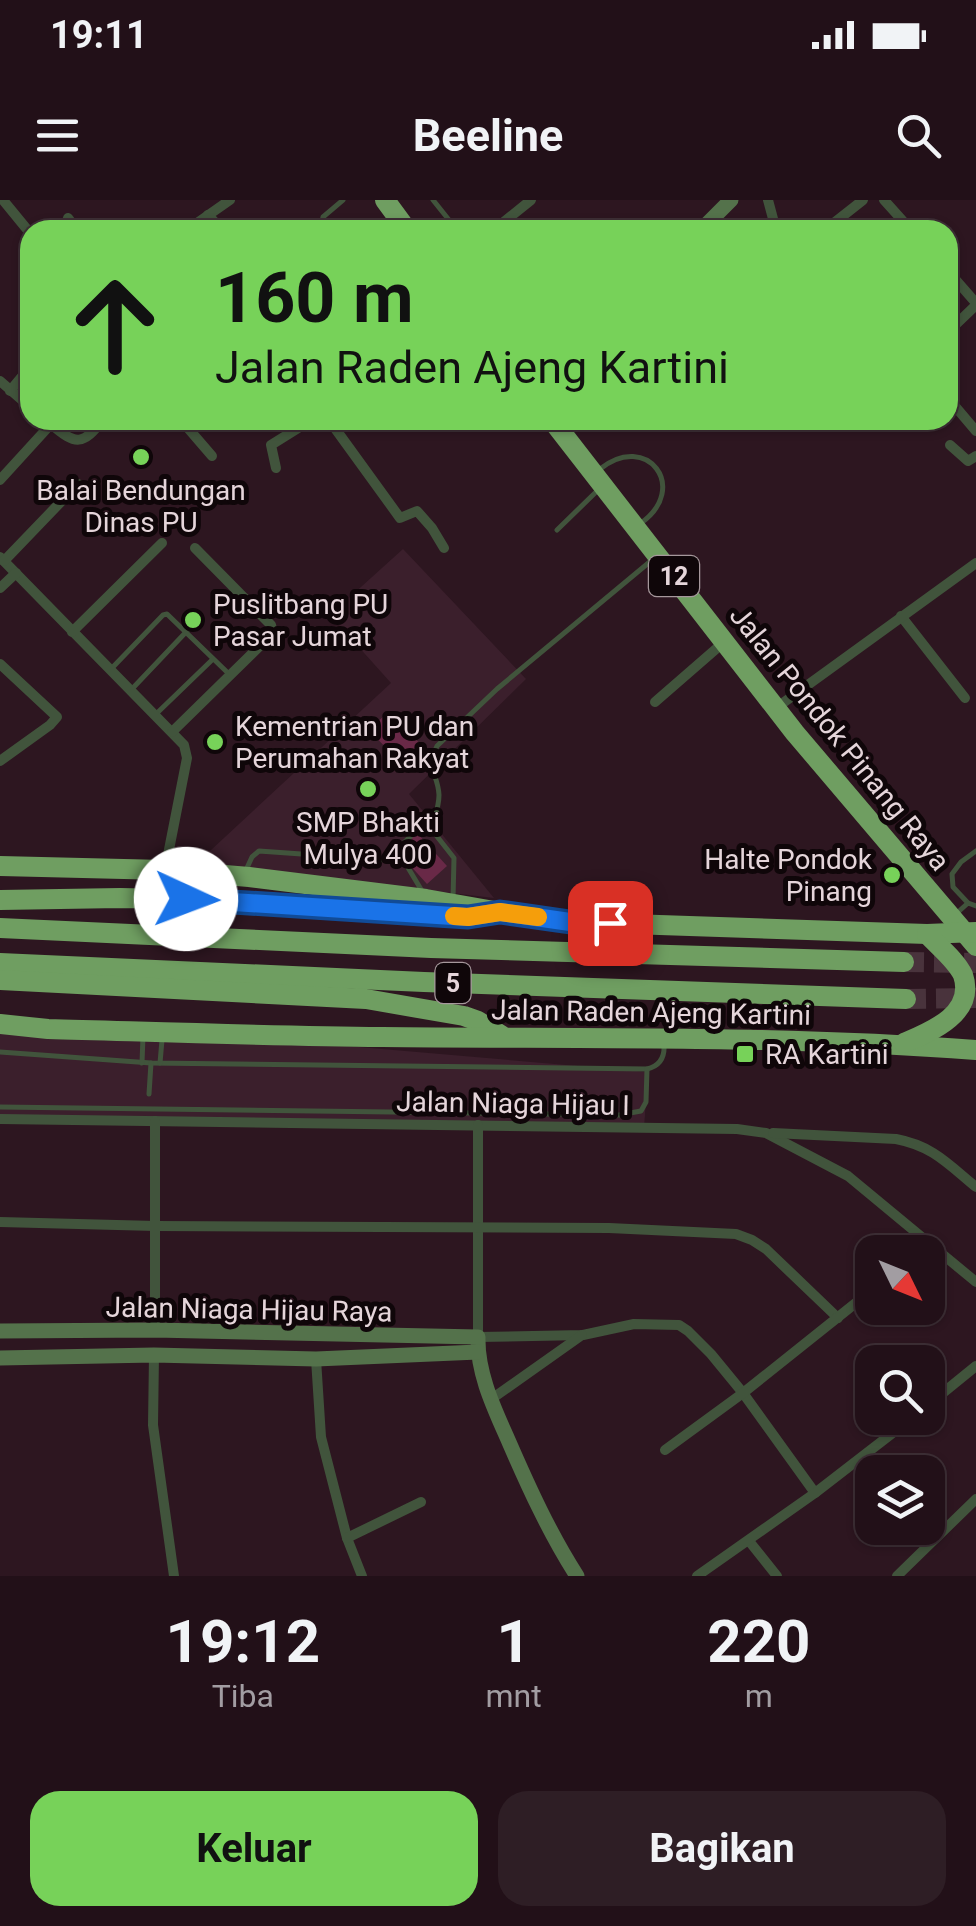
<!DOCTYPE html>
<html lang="id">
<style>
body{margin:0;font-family:Roboto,sans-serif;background:#2e1e25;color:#f1f3f6;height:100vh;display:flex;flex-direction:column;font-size:38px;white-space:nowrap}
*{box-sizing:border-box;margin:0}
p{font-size:32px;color:#a29da2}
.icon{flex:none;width:55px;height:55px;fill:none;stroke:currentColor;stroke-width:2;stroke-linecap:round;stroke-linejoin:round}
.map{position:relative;height:1376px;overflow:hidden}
.side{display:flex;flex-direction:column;background:#221018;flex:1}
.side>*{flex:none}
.top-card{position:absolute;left:20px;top:20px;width:938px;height:210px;border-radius:30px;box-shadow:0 2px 8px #0004,0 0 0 2px #3f3037;background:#77d259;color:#111;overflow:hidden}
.needle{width:65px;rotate:133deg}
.controls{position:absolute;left:855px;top:1035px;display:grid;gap:20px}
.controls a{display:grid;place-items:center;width:90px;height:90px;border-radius:20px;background:#221018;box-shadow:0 2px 8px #0004,0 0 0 2px #3f3037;font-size:50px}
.pin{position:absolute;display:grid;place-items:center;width:85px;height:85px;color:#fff;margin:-42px;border-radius:20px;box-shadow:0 5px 15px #0006}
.me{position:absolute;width:110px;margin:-55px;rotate:92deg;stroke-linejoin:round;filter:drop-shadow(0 0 8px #0008)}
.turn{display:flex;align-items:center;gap:35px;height:210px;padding:0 30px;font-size:45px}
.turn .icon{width:130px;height:130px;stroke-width:2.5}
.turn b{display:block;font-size:70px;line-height:85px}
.eta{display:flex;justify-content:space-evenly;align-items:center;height:170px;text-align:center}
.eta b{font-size:60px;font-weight:700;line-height:70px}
.cta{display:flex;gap:20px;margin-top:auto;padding:20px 30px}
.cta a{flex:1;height:115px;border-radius:30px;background:#77d259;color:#111;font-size:40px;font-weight:700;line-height:115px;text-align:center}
.cta a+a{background:#2e1e25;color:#f1f3f6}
.status{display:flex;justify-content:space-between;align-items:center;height:70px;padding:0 50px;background:#221018;direction:ltr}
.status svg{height:28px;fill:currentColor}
header{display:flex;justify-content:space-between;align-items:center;height:130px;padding:0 30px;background:#221018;font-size:45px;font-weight:700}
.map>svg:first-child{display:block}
</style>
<div class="status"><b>19:11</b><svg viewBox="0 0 49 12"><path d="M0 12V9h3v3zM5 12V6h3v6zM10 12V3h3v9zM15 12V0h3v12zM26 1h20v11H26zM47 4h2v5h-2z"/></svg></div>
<header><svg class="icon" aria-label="menu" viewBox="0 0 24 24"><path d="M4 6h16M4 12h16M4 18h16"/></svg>Beeline<svg class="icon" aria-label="search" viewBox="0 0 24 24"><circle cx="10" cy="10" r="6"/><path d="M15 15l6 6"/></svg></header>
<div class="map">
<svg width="976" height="1376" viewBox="0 0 976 1376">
<rect width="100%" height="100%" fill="#2d1620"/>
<!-- built -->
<g fill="#3b1f2c">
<polygon points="403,349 526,479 409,594 494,698 197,663 391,483 330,415"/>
<polygon points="0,816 648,872 644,928 0,916"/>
</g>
<!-- pitch -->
<g fill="#692947">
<polygon points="389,511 427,551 407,570 369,530"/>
<polygon points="417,633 447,666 427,684 397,651"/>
</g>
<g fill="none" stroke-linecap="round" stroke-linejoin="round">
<!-- highway-tunnel -->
<g stroke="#49333c" stroke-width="20" stroke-dasharray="20 10" stroke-linecap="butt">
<polyline points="904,762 976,763"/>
<polyline points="906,799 976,798"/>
</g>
<!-- lane -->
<g stroke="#41543c" stroke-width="5">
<polyline points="433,0 457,30"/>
<polyline points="320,30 323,17 343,0"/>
<path d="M600,269C647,231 690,288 641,323"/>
<polyline points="557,330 597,291"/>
<polyline points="112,468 163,415 167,414 229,474"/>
<polyline points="131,490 187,431"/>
<polyline points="155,515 213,459"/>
<polyline points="387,659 417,630 432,630"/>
<polyline points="246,670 252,657 259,651 400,661 407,666 422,691"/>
<path d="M453,699L454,658L432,630C434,619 439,607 439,595C438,573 425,570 437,546L497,489L652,360"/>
<polyline points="968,703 953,687 952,674 961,662 976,651"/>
<polyline points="957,713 968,703 976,706"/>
<path d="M0,852L151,863L647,869C660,866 665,857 664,844"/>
<polyline points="142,863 143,836"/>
<polyline points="160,863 162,840"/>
<polyline points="149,894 151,863"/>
<polyline points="0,907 619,915 641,911 646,902 647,869"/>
</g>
<!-- street -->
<g stroke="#41543c" stroke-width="10">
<polyline points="3,0 30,33"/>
<polyline points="768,0 776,30"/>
<polyline points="884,0 911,30"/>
<polyline points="208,15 222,30"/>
<polyline points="68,18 77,30"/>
<polyline points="187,30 230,0"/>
<polyline points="494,30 531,0"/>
<polyline points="825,30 863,0"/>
<polyline points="948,71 976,103"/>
<polyline points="948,132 976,105"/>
<polyline points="0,181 30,207"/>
<polyline points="10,191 30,167"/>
<polyline points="948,198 976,231"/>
<polyline points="181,220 212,256"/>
<polyline points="329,220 400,318 417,311 432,328 444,348"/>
<path d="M51,224C76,246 83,245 103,220"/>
<polyline points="950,245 968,261 976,256"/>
<polyline points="276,268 271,245 311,220"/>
<polyline points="0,280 51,224 46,220"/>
<polyline points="0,357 184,545 187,558 165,670"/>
<polyline points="4,361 78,284"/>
<polyline points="0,388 16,373"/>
<polyline points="901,416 965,498"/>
<polyline points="72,432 162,343"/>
<polyline points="0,464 57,517 50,525 0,561"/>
<polyline points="655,502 724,442"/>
<polyline points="776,508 976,363"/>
<polyline points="172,532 273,433 271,425 195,348"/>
<polyline points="0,919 737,929 766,933 848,976 976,1082"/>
<polyline points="478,925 478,1137 583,1135 634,1124 679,1125 688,1131 711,1154 743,1193 815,1293"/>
<path d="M773,933L896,939C933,946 948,964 976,987"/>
<polyline points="0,1022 156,1026 609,1028 736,1034 752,1040 766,1049 838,1118"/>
<polyline points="155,1130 155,921"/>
<polyline points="154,1155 153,1225 174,1376"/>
<polyline points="316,1159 321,1237 347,1338 362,1376"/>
<polyline points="490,1200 582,1135"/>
<polyline points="928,1205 976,1166"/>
<polyline points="665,1250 743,1193 872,1090"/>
<polyline points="347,1338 421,1302"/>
<polyline points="749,1341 777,1376"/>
<polyline points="697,1376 815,1293 912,1218"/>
<polyline points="897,1376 976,1299"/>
</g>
<!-- secondary -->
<g stroke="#54724b" stroke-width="15">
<polyline points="701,30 731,0"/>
<path d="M0,1131L155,1130L478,1137C477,1174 495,1210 509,1242C529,1288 550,1334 577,1376"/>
<polyline points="0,1158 154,1155 316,1159 478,1152"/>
</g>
<!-- highway -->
<g stroke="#6f9e61" stroke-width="20">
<polyline points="385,0 407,30"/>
<polyline points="552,220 795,533 976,746"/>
<polyline points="0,666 165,670 249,677 426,699 500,712 570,722 927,734 976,732"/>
<polyline points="0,700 120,698 219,700 462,717"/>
<polyline points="0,728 431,748 904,762"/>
<polyline points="0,763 424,782 906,799"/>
<polyline points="0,780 366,799 464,816 478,821 501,835"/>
<path d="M0,824L48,829C159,832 271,836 382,837C580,839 779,835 976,850"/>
<path d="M904,843C930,832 976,814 963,775C956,760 939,747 927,734"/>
</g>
</g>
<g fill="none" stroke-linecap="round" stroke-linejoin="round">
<!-- route casing -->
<g stroke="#114b97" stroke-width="25">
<polyline id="route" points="186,699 468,717 500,712 570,722 610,723"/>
</g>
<!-- route -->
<use href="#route" stroke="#1a73e8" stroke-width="18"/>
<!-- slow -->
<polyline stroke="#f59e0b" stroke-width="18" points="454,716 468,717 500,712 538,717"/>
</g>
<!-- markers -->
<g fill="#77d259" stroke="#0f0609" stroke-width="4">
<circle cx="141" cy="257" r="10"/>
<circle cx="193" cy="420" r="10"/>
<circle cx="215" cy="542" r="10"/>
<circle cx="368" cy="589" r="10"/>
<circle cx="892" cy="675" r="10"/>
<rect x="735" y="844" width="20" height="20" rx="5"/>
</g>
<g text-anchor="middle" stroke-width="10" stroke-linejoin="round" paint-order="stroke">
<!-- shield labels -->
<g fill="#0f0609" stroke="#a5979b" stroke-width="2.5">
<rect x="649" y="356" width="50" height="40" rx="8"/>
<rect x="435.5" y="763" width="35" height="40" rx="8"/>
</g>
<g font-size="25" font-weight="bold" fill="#e5d5da">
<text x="674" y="385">12</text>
<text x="453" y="792">5</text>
</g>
<!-- poi labels -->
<g font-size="28" fill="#e5d5da" stroke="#0f0609" text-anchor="start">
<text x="141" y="300" text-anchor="middle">Balai Bendungan<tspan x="141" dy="32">Dinas PU</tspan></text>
<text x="213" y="414">Puslitbang PU<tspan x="213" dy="32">Pasar Jumat</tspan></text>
<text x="235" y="536">Kementrian PU dan<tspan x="235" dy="32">Perumahan Rakyat</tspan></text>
<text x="368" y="632" text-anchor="middle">SMP Bhakti<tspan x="368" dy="32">Mulya 400</tspan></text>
<text x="872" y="669" text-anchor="end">Halte Pondok<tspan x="872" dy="32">Pinang</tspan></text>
<text x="765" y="864">RA Kartini</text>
</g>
<!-- street labels -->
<g font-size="28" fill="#e5d5da" stroke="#0f0609">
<text transform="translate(840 538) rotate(51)" y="10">Jalan Pondok Pinang Raya</text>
<text transform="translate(651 812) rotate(1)" y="10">Jalan Raden Ajeng Kartini</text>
<text transform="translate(513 903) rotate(1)" y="10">Jalan Niaga Hijau I</text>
<text transform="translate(249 1109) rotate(1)" y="10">Jalan Niaga Hijau Raya</text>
</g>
</g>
</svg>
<div class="controls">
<a><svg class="needle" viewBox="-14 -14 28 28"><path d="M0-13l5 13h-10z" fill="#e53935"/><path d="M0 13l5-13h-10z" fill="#a29da2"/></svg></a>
<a><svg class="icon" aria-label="search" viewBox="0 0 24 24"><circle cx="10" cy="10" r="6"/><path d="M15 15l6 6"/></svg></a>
<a><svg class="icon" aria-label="layers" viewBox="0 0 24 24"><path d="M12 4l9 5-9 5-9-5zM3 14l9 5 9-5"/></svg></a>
</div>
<div class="pin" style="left:610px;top:723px;background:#d93025"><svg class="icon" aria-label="arrive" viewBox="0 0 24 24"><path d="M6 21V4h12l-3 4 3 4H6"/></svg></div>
<svg class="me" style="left:186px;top:699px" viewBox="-20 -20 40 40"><circle r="19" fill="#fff"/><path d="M0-13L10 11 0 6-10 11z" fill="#1a73e8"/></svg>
<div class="top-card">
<div class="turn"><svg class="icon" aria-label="ahead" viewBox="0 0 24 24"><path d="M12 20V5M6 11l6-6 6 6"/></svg><div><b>160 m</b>Jalan Raden Ajeng Kartini</div></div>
</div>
</div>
<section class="side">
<div class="eta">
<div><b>19:12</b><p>Tiba</p></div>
<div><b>1</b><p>mnt</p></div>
<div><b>220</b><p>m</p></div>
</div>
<div class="cta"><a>Keluar</a><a>Bagikan</a></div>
</section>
